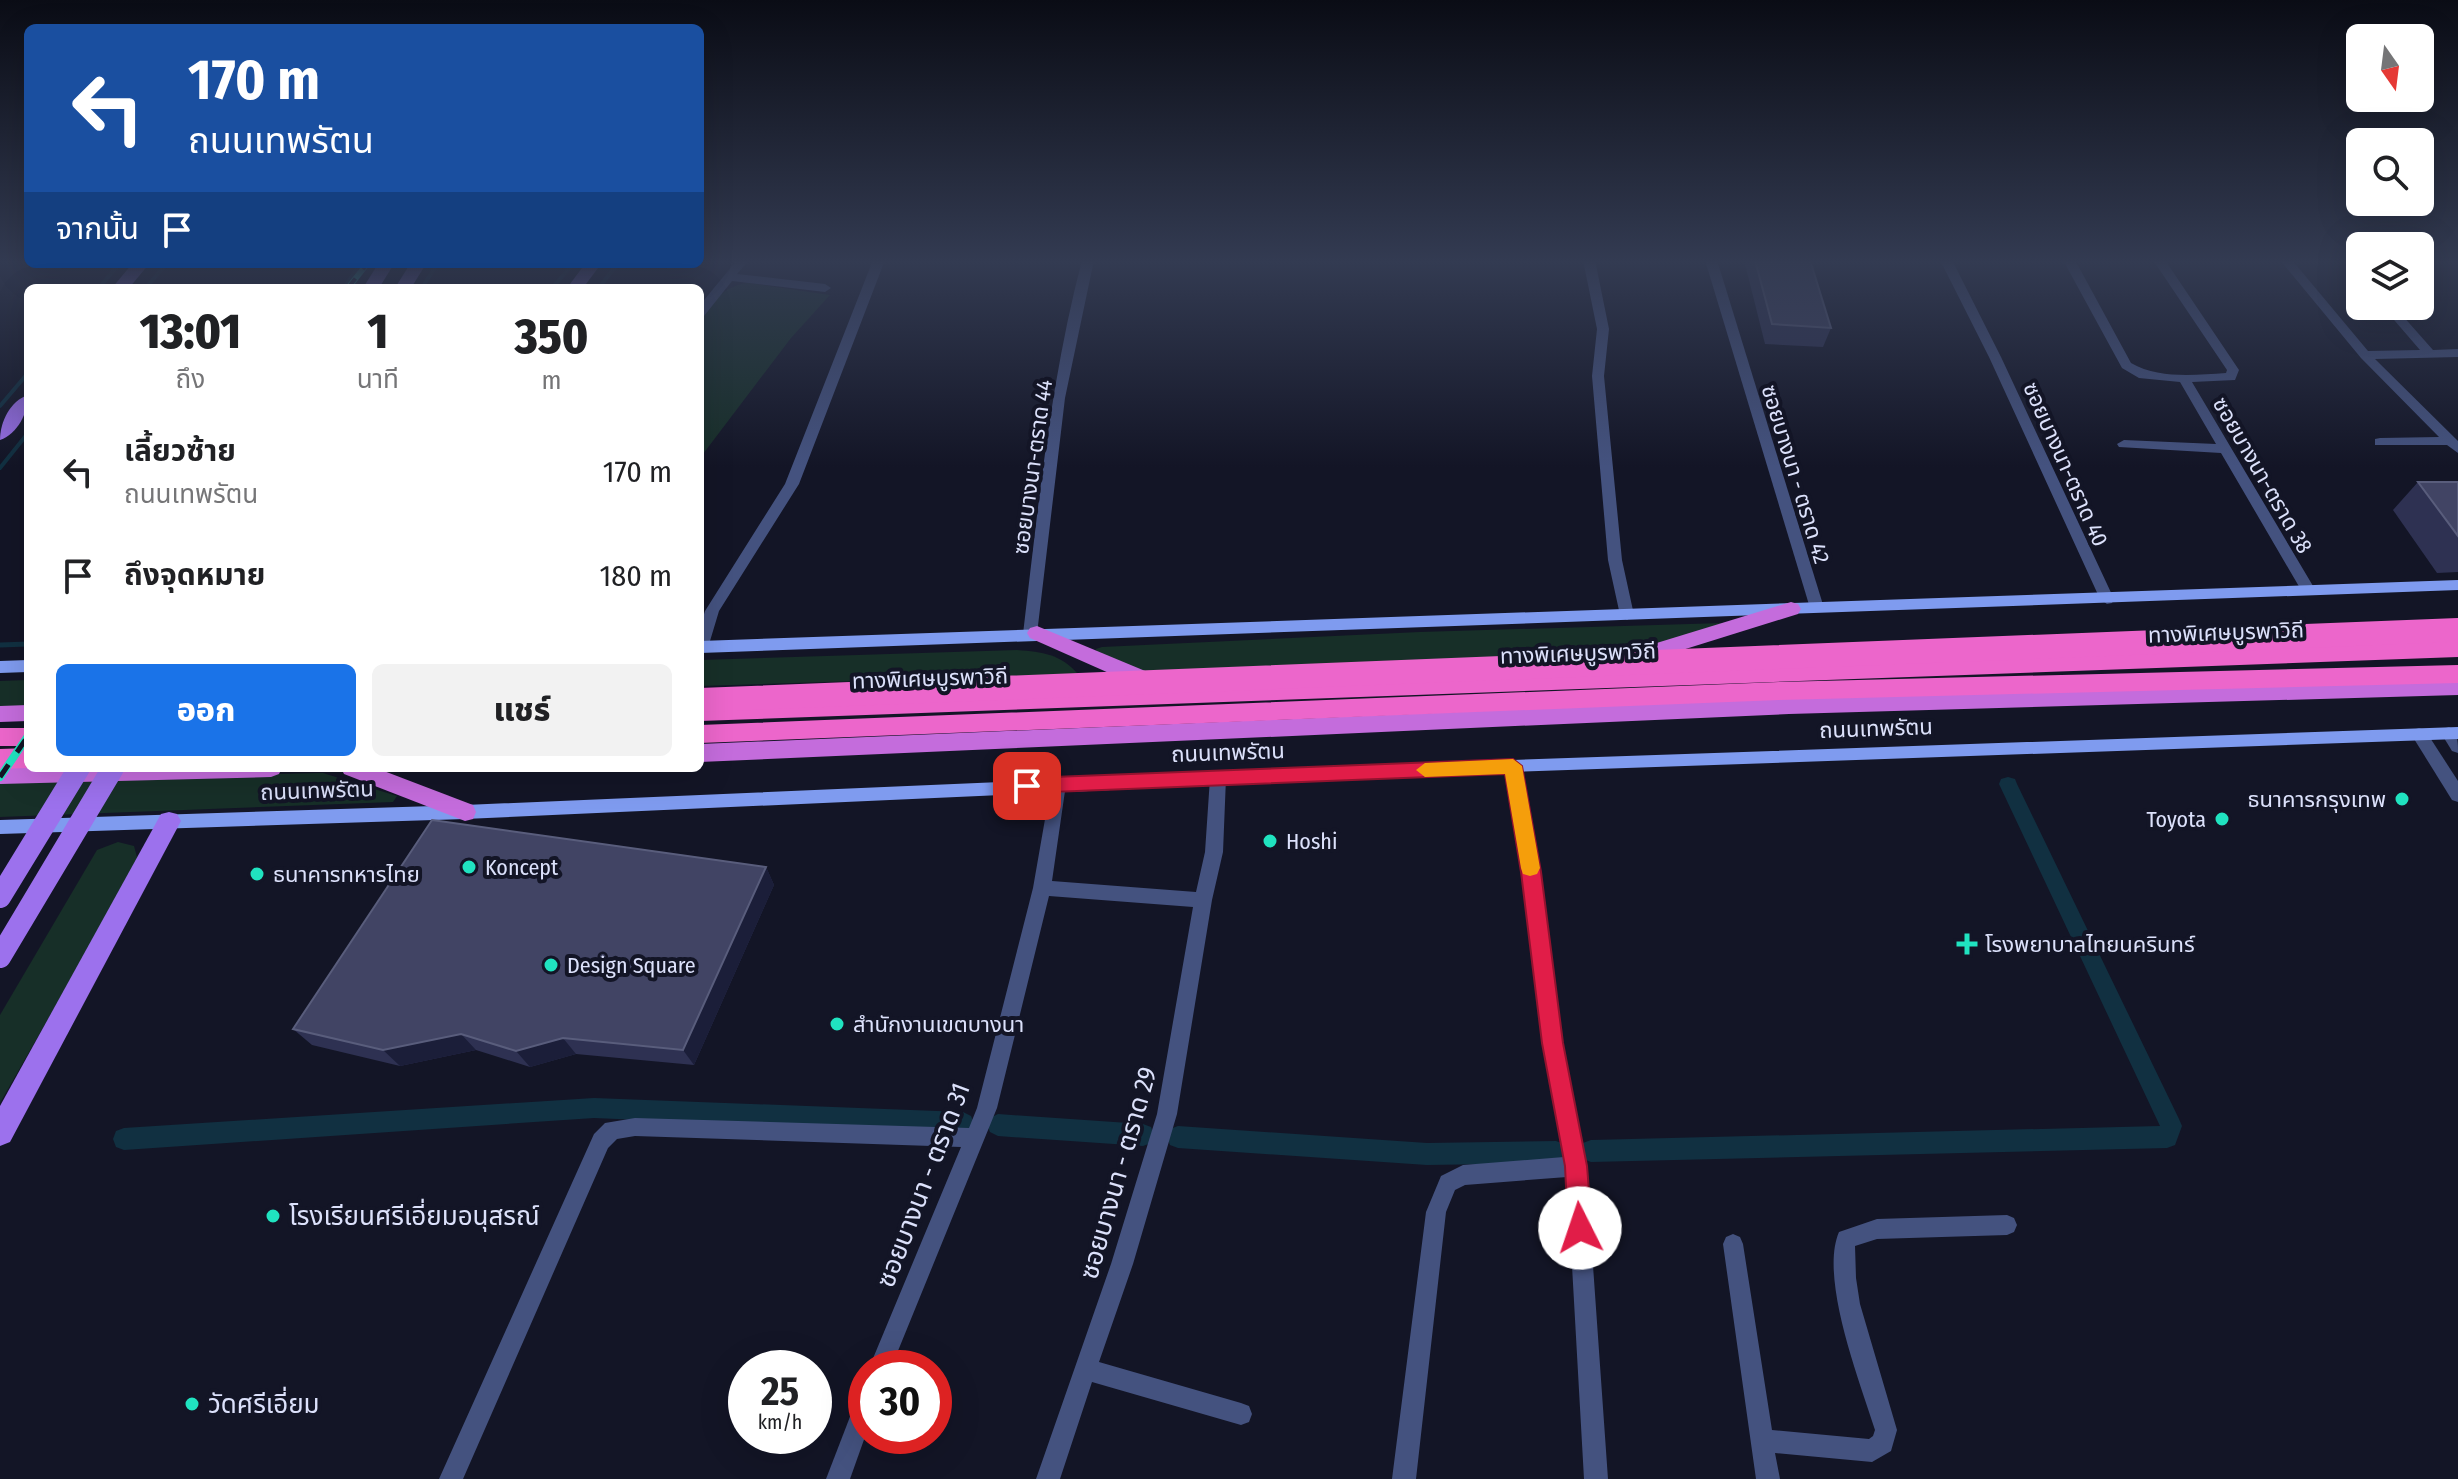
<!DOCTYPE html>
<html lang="th">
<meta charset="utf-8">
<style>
body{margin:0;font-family:"Fira Sans Condensed","Noto Sans Thai",sans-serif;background:#f2f2f2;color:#202124;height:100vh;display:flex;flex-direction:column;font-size:30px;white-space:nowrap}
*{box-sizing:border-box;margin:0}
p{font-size:26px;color:#757577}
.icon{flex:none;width:44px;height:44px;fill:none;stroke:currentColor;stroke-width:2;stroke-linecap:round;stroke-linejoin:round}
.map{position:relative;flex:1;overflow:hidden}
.side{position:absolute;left:24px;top:284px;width:680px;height:488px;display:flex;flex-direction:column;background:#fff;border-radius:12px;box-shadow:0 8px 32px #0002}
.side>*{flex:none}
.banner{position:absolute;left:24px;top:24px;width:680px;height:244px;border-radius:12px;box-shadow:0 8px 32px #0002;background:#1a4fa0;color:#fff;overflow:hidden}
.needle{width:52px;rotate:166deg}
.tools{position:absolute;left:2346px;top:24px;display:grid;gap:16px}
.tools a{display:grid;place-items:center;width:88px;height:88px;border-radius:12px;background:#fff;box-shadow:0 8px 32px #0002;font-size:40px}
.speed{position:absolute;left:728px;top:1350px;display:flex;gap:16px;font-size:40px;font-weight:700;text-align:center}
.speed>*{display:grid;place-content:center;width:104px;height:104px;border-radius:50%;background:#fff;box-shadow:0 8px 32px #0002;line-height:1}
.speed small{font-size:20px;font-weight:400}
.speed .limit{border:12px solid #d22;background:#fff;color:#111}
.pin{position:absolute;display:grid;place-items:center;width:68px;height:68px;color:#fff;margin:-34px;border-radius:16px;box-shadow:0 4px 12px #0006}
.me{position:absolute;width:88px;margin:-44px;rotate:356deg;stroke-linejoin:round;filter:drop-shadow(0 0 6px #0008)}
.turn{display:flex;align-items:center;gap:28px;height:168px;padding:0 32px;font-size:36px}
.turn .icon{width:104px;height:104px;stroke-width:2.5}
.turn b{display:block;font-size:56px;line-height:68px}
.then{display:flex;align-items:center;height:76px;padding:0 32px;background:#0003;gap:16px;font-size:30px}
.eta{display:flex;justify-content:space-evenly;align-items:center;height:136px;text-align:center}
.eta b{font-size:48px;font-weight:800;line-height:56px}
.button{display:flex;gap:16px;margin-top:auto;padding:16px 32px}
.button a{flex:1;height:92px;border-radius:12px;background:#1a73e8;color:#fff;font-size:32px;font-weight:800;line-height:92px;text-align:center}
.button a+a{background:#f2f2f2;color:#202124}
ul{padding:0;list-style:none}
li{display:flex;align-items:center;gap:24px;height:104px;padding:0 32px}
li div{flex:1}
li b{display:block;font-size:30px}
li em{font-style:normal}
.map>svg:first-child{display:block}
</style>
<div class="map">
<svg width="2458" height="1479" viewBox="0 0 2458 1479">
<rect width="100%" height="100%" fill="#131526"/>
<!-- green -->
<g fill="#172f28">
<path d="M749,283L830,295L791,338L700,458C700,437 695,331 701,319C710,300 729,284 749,283Z"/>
<polygon points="1723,623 1635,653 1137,672 1097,654 1096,649 1102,647 1420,632"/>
<path d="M1017,650C1043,652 1060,654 1078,674L700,686V660Z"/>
<polygon points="28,680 28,707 0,708 0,681"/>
<polygon points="323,773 397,796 393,802 0,817 0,780"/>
<polygon points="118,842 134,846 138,861 0,1103 0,1015 97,850"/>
</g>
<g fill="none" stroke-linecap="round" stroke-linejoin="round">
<!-- stream-far1 -->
<g stroke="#113041" stroke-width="4">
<polyline points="99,288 119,264"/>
<polyline points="146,288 166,264"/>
<polyline points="344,288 360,264"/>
<polyline points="422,288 437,264"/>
<polyline points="552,288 573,264"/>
<polyline points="599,288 617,264"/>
<polyline points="0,406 28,373"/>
<polyline points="0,468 28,433"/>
</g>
<!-- stream -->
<polyline stroke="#113041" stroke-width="5" points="0,645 28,644"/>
<!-- canal -->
<g fill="#113041" fill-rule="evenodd">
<polygon points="2008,777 2015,779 2017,784 2179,1119 2182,1126 2175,1145 2167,1148 1591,1162 1583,1159 1580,1151 1583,1143 1591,1140 2160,1126 1999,784 2001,779"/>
<polygon points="594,1098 963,1112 971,1116 974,1123 971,1130 963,1134 594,1118 124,1150 116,1147 113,1139 116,1131 124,1128"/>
<polygon points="998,1114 1143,1124 1151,1127 1154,1135 1151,1143 1143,1146 998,1136 990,1132 987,1125 990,1118"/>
<polygon points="1178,1126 1427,1143 1556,1141 1564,1144 1567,1152 1564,1160 1556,1163 1427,1165 1178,1148 1170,1145 1167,1137 1170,1129"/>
</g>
<!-- minor -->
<g fill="#44527f" fill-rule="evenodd">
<polygon points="737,260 749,260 737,274 825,284 831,288 825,292 732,281 704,316 700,317 700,305"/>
<polygon points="873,260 885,260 799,484 719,611 707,651 700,652 700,627 705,611 785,484"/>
<path d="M1082,260H1094L1065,398L1037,634L1030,639L1023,634C1038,508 1050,383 1082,260Z"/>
<polygon points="1583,260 1595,260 1609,329 1604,376 1622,560 1634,615 1627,620 1620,615 1608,560 1592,376 1597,329"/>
<polygon points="1705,260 1717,260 1824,608 1822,612 1812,612 1810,608"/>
<polygon points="1940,260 1952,260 2001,357 2114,599 2112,603 2107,604 2100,599 1989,357"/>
<path d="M2063,260H2075L2131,363C2159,379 2194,375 2226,373L2227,370L2153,260H2165L2239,370L2235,380L2192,382L2316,591L2314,595H2304L2221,453L2119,447L2117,444L2124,440L2216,444L2180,382L2139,378L2122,368Z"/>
<polygon points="2280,260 2292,260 2368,351 2420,350 2382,306 2394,306 2433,350 2458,349 2458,357 2375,359 2458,441 2458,453 2447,445 2375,445 2375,439 2380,438 2439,437 2361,358"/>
<polygon points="2342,260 2354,260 2360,267 2360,277 2356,276"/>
<path d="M2449,727C2458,731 2458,743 2458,753L2452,751L2441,733L2443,729Z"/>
<polygon points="2419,728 2425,730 2458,781 2458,802 2452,800 2411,734 2413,730"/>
<path d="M1513,760L1519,761L1521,766L1540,872L1562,1043L1586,1166L1608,1479H1584L1567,1177L1465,1185L1455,1190L1446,1212L1416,1479H1392L1426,1212L1441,1176L1463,1165L1564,1157C1541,1027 1526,896 1505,766L1507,761Z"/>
<polygon points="1218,771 1224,773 1226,778 1223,852 1212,900 1177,1114 1133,1264 1099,1362 1241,1403 1249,1406 1252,1414 1249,1422 1241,1425 1092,1382 1060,1479 1036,1479 1111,1264 1157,1114 1193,907 1049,896 997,1108 891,1368 869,1368 961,1147 635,1136 617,1139 608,1148 463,1479 439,1479 594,1134 605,1123 635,1118 969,1128 977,1108 1033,888 1052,779 1064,779 1066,784 1052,881 1196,892 1205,852 1210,778 1212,773"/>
<path d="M2007,1215L2014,1218L2017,1225L2014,1232L2007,1235L1877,1239L1855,1246L1856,1278L1860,1304L1897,1430L1891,1451L1872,1462L1775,1453L1780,1479H1756L1723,1244L1726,1237L1733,1234L1740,1237L1743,1244L1772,1430L1869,1439L1873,1436L1875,1430C1860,1382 1819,1278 1839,1232L1877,1219Z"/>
<polygon points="866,1393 866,1434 850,1479 826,1479 858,1396"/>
</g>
<!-- secondary -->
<g fill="#7f9bef" fill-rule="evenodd">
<polygon points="2458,580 2458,590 700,653 700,641"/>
<polygon points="28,660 28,672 0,673 0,661"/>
<polygon points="2458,727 2458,739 1513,772 465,819 0,834 0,820 465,805 1513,760"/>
</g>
<!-- primary -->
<g fill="#9c71ed" fill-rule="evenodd">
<polygon points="132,264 149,264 129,288 112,288"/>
<polygon points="378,264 394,264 379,288 363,288"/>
<polygon points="410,264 426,264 411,288 395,288"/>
<polygon points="585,264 601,264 583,288 567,288"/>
<path d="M28,395C28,412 18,434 0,440C0,422 10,401 28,395Z"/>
<polygon points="169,812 177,814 181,821 10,1142 0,1146 0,1106 161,814"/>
</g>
<!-- trunk -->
<g fill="#c46cdc" fill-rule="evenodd">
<polygon points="1791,602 1798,604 1801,609 1798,614 1631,666 1624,663 1621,658 1624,653"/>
<polygon points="1037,626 1150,673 1154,679 1150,685 1136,685 1030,638 1027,633 1030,628"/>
<polygon points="2458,679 2458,695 1789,714 700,762 700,744 1789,698"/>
<polygon points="28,705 28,721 0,722 0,706"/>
<polygon points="28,765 28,768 282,768 279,774 271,777 0,784 0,766"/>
<polygon points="341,768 376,768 473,805 476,812 473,819 465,821 344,774"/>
</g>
<!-- motorway -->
<g fill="#ec66cb" fill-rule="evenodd">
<polygon points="2458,641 2458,657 700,721 700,703"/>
<polygon points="2458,665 2458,683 1779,700 700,743 700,725 1779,682"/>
<rect x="0" y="728" width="28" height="18"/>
<polygon points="28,748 28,768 0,769 0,749"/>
</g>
<!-- rail-far1 casing -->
<g stroke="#20e3c0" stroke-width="6">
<polyline id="rail-far1" points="348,288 367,264"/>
</g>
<!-- rail casing -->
<g stroke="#20e3c0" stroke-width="8">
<polyline id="rail" points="0,777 28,736"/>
</g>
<!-- rail-far1 -->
<use href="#rail-far1" stroke="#131526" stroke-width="4" stroke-dasharray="12" stroke-linecap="butt"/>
<!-- rail -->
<use href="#rail" stroke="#131526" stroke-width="5" stroke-dasharray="15" stroke-linecap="butt"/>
<!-- primary-bridge -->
<g stroke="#9c71ed" stroke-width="22">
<polyline points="0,897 79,768"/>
<polyline points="0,957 113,768"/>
</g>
<!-- motorway-bridge -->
<polyline stroke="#ec66cb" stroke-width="24" points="700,700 2458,630"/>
</g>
<!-- wall -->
<g fill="#2e3152">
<polygon points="1744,260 1810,260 1831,328 1823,347 1765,344"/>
<polygon points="2418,482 2458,482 2458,572 2437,573 2393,510"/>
<polygon points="766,867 774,885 694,1065 576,1054 530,1067 476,1050 400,1066 312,1045 293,1029"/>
</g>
<!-- shaded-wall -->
<g fill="#1b1e39">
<polygon points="766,867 774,885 694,1065 683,1050"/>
<polygon points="461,1034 476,1050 400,1066 383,1050"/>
<polygon points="563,1038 576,1054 530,1067 516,1051"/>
</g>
<!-- building -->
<g fill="#414464" stroke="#595d7c" stroke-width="2">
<polygon points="1755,260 1810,260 1831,328 1772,324"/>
<polygon points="2418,482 2458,482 2458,536"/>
<polygon points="432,820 766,867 683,1050 563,1038 516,1051 461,1034 383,1050 293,1029"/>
</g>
<!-- sky -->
<linearGradient id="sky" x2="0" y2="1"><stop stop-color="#0a0c15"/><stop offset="0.56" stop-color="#333b52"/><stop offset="1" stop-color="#333b52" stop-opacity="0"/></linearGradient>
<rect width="2458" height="467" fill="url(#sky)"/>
<!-- route -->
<polygon fill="#e11d48" stroke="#92132f" stroke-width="2" points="1513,759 1522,766 1541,872 1563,1043 1587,1166 1592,1228 1588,1237 1580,1240 1572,1237 1568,1228 1565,1166 1542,1043 1521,872 1505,774 1027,793 1021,791 1018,786 1021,780 1027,778"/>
<!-- slow -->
<polygon fill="#f59e0b" points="1513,759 1522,766 1540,868 1537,874 1530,876 1523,874 1521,868 1505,774 1425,777 1416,770 1425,763"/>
<!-- markers -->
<g fill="#20e3c0" stroke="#131526" stroke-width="3">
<circle cx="2402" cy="799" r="8"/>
<circle cx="2222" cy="819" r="8"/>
<circle cx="1270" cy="841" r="8"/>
<circle cx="469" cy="867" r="8"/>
<circle cx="257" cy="874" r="8"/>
<path d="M1963 932h8v8h8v8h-8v8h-8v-8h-8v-8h8z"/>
<circle cx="551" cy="965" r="8"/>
<circle cx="837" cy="1024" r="8"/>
<circle cx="273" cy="1216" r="8"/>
<circle cx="192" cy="1404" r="8"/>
</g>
<g text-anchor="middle" stroke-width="8" stroke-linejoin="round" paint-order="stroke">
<!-- street labels -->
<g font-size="22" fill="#dce1fb" stroke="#131526">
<text transform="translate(2066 464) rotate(66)" y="8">ซอยบางนา-ตราด 40</text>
<text transform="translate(1032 467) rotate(-82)" y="8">ซอยบางนา-ตราด 44</text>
<text transform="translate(1796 474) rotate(73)" y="8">ซอยบางนา - ตราด 42</text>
<text transform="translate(2263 475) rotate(60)" y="8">ซอยบางนา-ตราด 38</text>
<text transform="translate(2226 632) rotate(-2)" y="8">ทางพิเศษบูรพาวิถี</text>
<text transform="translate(1578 653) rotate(-2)" y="8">ทางพิเศษบูรพาวิถี</text>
<text transform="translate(930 678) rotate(-2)" y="8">ทางพิเศษบูรพาวิถี</text>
<text transform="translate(1876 728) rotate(-2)" y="8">ถนนเทพรัตน</text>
<text transform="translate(1228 752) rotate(-2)" y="8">ถนนเทพรัตน</text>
<text transform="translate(317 790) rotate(-2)" y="8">ถนนเทพรัตน</text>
</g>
<!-- poi labels -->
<g font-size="22" fill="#dce1fb" stroke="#131526" text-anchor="start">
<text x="2386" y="807" text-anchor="end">ธนาคารกรุงเทพ</text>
<text x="2206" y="827" text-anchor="end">Toyota</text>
<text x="1286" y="849">Hoshi</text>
<text x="485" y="875">Koncept</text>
<text x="273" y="882">ธนาคารทหารไทย</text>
<text x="1985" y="952">โรงพยาบาลไทยนครินทร์</text>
<text x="567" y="973">Design Square</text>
<text x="853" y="1032">สำนักงานเขตบางนา</text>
</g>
<!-- near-street labels -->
<g font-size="26" fill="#dce1fb" stroke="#131526">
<text transform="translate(1118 1173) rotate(-74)" y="9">ซอยบางนา - ตราด 29</text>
<text transform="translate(923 1185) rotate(-69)" y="9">ซอยบางนา - ตราด 31</text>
</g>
<!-- near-poi labels -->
<g font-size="26" fill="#dce1fb" stroke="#131526" text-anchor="start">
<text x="289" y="1225">โรงเรียนศรีเอี่ยมอนุสรณ์</text>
<text x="208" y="1413">วัดศรีเอี่ยม</text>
</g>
</g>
</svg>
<div class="tools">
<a><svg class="needle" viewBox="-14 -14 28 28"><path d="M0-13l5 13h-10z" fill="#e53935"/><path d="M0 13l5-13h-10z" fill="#757577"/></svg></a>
<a><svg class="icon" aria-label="search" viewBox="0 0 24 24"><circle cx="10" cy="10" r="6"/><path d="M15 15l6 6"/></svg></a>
<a><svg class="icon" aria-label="layers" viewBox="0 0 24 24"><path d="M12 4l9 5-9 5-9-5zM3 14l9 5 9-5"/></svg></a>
</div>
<div class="speed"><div>25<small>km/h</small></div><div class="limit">30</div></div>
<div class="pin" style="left:1027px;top:786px;background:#d93025"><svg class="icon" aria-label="arrive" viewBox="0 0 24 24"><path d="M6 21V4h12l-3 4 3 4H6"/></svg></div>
<svg class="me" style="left:1580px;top:1228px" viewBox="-20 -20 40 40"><circle r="19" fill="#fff"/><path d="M0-13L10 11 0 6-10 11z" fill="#e11d48"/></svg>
<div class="banner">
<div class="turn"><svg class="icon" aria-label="left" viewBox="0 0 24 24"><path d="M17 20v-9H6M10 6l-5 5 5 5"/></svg><div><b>170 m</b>ถนนเทพรัตน</div></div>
<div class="then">จากนั้น<svg class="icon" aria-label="arrive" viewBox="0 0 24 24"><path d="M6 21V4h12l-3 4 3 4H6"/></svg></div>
</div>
<section class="side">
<div class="eta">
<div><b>13:01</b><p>ถึง</p></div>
<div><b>1</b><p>นาที</p></div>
<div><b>350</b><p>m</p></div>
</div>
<ul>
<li><svg class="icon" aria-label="left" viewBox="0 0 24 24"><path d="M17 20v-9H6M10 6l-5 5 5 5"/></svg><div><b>เลี้ยวซ้าย</b><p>ถนนเทพรัตน</p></div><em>170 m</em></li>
<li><svg class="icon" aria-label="arrive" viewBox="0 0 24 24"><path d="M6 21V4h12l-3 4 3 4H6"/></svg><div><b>ถึงจุดหมาย</b></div><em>180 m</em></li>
</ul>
<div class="button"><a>ออก</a><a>แชร์</a></div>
</section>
</div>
